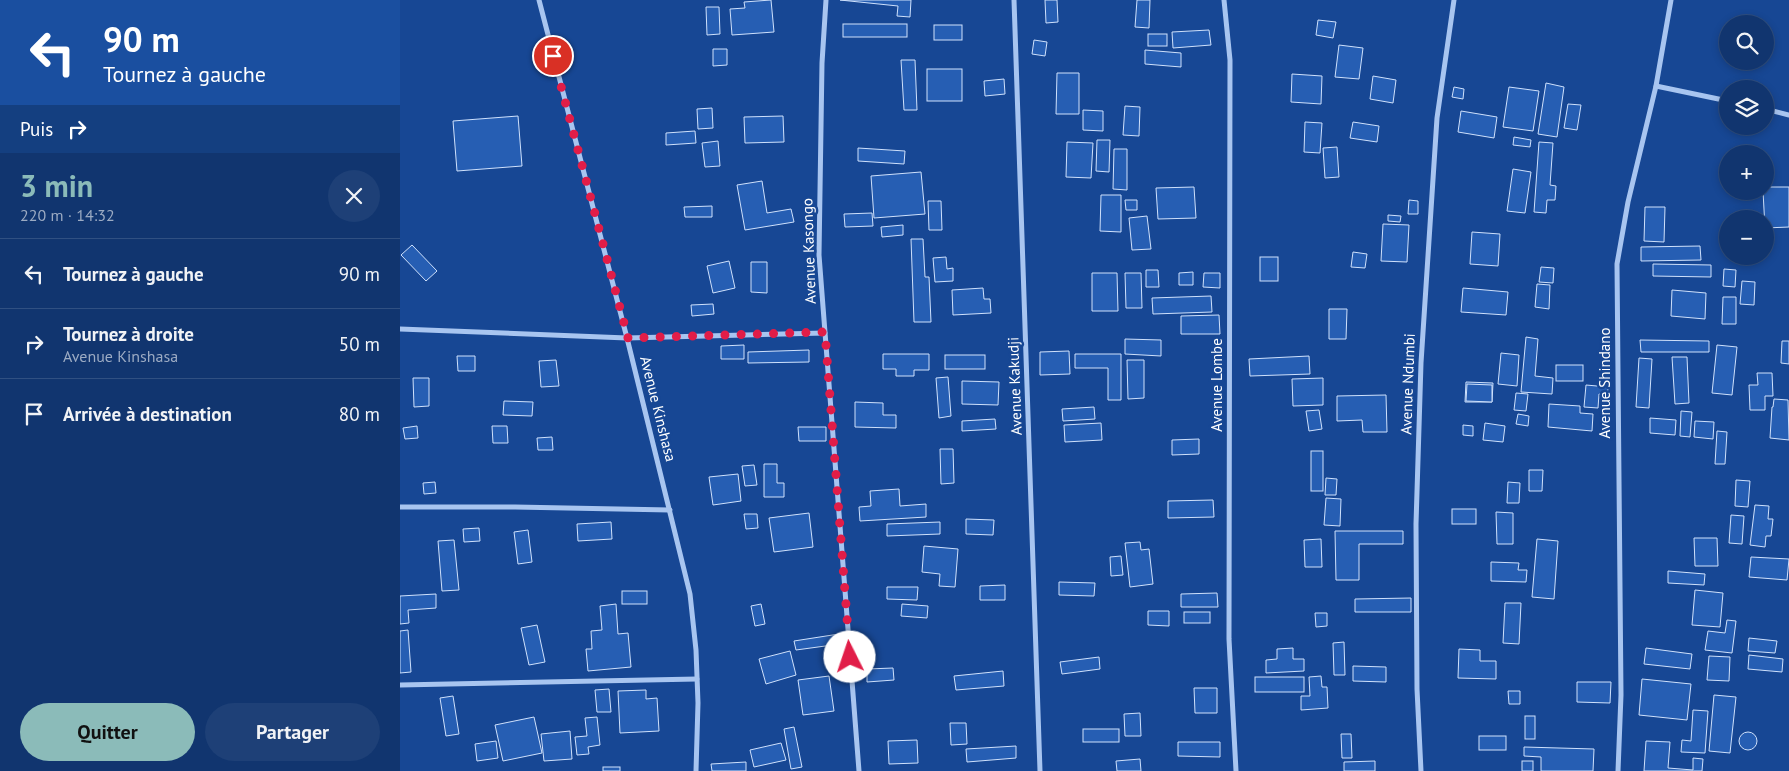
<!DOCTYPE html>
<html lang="fr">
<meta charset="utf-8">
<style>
body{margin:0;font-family:"PT Sans",sans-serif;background:#1e4077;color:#f1f3f6;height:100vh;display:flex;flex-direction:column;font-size:19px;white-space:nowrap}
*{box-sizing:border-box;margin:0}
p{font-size:16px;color:#9cabc3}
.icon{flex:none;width:28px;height:28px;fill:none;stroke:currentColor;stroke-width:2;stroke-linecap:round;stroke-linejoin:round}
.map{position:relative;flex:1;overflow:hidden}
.drawer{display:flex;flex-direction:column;background:#11356f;width:400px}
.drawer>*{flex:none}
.hud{background:#1a4fa0;color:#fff;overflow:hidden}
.tools{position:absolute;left:1319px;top:15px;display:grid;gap:10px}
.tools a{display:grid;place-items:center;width:55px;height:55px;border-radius:50%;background:#11356f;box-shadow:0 2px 8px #0003,0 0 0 1px #305082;font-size:25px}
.pin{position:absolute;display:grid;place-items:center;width:42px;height:42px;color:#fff;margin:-21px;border:2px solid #fff;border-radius:50%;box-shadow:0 1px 5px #0007}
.me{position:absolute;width:55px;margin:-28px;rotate:356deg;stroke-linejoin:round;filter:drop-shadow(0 0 4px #0008)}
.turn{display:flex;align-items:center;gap:18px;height:105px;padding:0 20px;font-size:22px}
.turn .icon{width:65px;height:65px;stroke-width:2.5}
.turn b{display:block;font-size:35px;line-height:42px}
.then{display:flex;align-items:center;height:48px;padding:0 20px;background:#0003;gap:10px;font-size:19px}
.round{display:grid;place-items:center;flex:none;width:52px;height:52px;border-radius:26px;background:#1e4077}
.overview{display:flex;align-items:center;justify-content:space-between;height:85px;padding:0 20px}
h1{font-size:30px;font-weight:800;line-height:38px;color:#8bbbb9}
.cta{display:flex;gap:10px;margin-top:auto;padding:10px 20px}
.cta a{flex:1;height:58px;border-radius:30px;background:#8bbbb9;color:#111;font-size:20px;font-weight:800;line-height:58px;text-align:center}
.cta a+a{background:#1e4077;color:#f1f3f6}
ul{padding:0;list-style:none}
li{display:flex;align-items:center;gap:15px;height:70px;padding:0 20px;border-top:1px solid #305082}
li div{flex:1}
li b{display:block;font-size:19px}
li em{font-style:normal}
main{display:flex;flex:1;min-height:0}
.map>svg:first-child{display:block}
</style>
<main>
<section class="drawer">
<div class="hud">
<div class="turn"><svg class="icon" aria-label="left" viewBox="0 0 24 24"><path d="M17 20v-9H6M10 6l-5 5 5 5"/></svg><div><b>90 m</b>Tournez à gauche</div></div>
<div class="then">Puis<svg class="icon" aria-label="right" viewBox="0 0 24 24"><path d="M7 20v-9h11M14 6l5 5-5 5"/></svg></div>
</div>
<div class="overview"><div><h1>3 min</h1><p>220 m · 14:32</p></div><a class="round"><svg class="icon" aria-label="close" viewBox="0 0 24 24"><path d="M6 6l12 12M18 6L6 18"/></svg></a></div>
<ul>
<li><svg class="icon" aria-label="left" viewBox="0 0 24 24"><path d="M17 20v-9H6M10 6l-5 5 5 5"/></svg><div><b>Tournez à gauche</b></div><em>90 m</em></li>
<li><svg class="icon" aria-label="right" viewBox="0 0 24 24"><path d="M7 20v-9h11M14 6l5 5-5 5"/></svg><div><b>Tournez à droite</b><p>Avenue Kinshasa</p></div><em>50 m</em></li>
<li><svg class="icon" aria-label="arrive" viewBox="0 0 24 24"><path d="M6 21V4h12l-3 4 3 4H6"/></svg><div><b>Arrivée à destination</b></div><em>80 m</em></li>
</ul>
<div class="cta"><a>Quitter</a><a>Partager</a></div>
</section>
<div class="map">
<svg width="1389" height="771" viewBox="0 0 1389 771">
<rect width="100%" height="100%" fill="#174794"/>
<!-- building -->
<g fill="#265eb3" stroke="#cfe1fc">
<polygon points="371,0 374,32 332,35 330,9 345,8 344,2"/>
<polygon points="440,0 511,0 510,17 497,16 498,6"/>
<polygon points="645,0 657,0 658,22 646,23"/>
<polygon points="737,0 750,0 749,28 735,27"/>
<polygon points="306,7 319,7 320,34 307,35"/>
<polygon points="918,20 936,22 933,38 916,35"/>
<rect x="443" y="24" width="64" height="13"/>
<rect x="534" y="25" width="28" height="15"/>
<polygon points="809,30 811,45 773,48 772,32"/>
<rect x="748" y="34" width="19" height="12"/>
<polygon points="634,40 647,42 645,56 632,54"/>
<polygon points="939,45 963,48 959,79 935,77"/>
<polygon points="313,49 327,49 327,65 313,66"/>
<polygon points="745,50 781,53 781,67 745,64"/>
<polygon points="501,60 515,60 517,110 504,110"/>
<rect x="527" y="69" width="35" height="32"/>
<polygon points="657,73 679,73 679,114 656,114"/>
<polygon points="892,74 922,76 921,104 891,102"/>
<polygon points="973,76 996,80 993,103 970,99"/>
<polygon points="604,79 605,94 585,96 584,81"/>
<polygon points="1146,83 1164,87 1157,137 1138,134"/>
<polygon points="1054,87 1064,89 1063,99 1052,97"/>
<polygon points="1109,87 1139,91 1133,131 1103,127"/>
<polygon points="1168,104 1181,105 1177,130 1164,128"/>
<polygon points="725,106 740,107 739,136 723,135"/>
<polygon points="312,108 313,128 298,129 297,109"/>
<polygon points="683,110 703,111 703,131 683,130"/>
<polygon points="1061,111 1097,117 1094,138 1058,132"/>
<polygon points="118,116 122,166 57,171 53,121"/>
<polygon points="383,116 384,142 345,143 344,117"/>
<polygon points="905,122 922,123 920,153 904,152"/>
<polygon points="953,122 979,126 977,142 950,138"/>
<polygon points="295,131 296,143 266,145 266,133"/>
<polygon points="1114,137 1131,140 1130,147 1113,145"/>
<polygon points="697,140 710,140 709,172 696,171"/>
<polygon points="318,141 320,166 305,167 302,143"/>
<polygon points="667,142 693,143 691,178 666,177"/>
<polygon points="1139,142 1153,143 1150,185 1156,186 1155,200 1147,200 1146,213 1134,212"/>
<polygon points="937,147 939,177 925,178 923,148"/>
<polygon points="458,148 505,151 504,164 458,161"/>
<polygon points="714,149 727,149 727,190 713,189"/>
<polygon points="1113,169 1131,172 1125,213 1107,211"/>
<polygon points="521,172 525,214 474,218 471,176"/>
<polygon points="362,181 367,213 391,209 394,222 345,230 337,185"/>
<polygon points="794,187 796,218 758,219 756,188"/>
<polygon points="1365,187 1389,187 1389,227 1365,228 1363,191 1365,191"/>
<polygon points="701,195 721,195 721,232 700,231"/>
<polygon points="725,200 737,200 737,210 726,210"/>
<polygon points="1009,200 1018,201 1018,214 1008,214"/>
<polygon points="528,201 541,201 542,230 529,230"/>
<polygon points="312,206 312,217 285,217 284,207"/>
<polygon points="1245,207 1265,207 1264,242 1244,241"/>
<polygon points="472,213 473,226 445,227 444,214"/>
<polygon points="988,215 1001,216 1000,222 988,221"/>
<polygon points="747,216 751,249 732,250 729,218"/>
<polygon points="983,224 1009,225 1007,262 981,261"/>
<polygon points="503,225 503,235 482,237 481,227"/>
<polygon points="1072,232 1100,234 1098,266 1070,264"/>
<polygon points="511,239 523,239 525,277 529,277 531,322 514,322"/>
<polygon points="12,245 37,271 26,281 1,255"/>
<polygon points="1300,246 1301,260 1241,261 1241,247"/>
<polygon points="953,252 967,254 965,268 951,267"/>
<polygon points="546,257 547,269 553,268 553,281 535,282 533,258"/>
<rect x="860" y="257" width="18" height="24"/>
<polygon points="329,261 335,288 313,293 307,266"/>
<polygon points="351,262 367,262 367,293 351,292"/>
<polygon points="1253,264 1311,265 1311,277 1253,276"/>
<polygon points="1141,267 1154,268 1153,283 1139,282"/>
<polygon points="1324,269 1336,270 1335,287 1323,286"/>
<polygon points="746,270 758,270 759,287 746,287"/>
<polygon points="793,272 793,285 779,285 779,273"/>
<polygon points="692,273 717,273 718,311 692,311"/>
<polygon points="725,273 741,273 742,308 726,308"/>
<polygon points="804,273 820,273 820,288 803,287"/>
<polygon points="1342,281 1355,282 1354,305 1340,304"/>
<polygon points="1137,284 1150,285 1149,309 1135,307"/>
<polygon points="583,288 584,299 590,299 591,313 553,315 552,290"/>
<polygon points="1063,288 1108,292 1106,315 1061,312"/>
<polygon points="1272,290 1306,293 1305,319 1271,316"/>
<polygon points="811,296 812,312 753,314 752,298"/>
<polygon points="1323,297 1336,297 1336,324 1322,324"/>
<polygon points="313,304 314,314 292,316 291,305"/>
<polygon points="929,309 947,309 946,339 929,339"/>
<polygon points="819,315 820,334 781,334 781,316"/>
<polygon points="1126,337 1138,339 1135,376 1153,378 1152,394 1121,392"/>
<polygon points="725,339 761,340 761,356 725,354"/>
<polygon points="1240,340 1309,341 1309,352 1241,352"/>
<polygon points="1382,341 1389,341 1389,364 1381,363"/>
<polygon points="344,345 344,359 321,359 321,346"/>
<polygon points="1317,345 1337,347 1332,395 1312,393"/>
<polygon points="409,350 409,362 348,363 348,352"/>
<polygon points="669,351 670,374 640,375 640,352"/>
<polygon points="1101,353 1119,355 1117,386 1098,384"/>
<polygon points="483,354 529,354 529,370 514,370 514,376 496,376 496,369 483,369"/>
<polygon points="675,354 721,354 721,400 708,400 708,368 675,368"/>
<rect x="545" y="355" width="40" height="14"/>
<polygon points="57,356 75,356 75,371 58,371"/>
<polygon points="909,356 910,374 850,376 849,359"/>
<polygon points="1272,357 1287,357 1289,403 1275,404"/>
<polygon points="1239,358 1252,359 1249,408 1236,407"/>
<polygon points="156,360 159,386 141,387 139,361"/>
<polygon points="727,360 744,360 744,398 728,399"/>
<rect x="1156" y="365" width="27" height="16"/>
<polygon points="1357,373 1372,373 1373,396 1365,396 1365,410 1350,410 1349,385 1358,385"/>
<polygon points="548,377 551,416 539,418 536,378"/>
<polygon points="13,378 29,378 29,406 14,407"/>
<polygon points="923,378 923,405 893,406 892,379"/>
<polygon points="562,381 599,382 598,405 562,404"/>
<polygon points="1066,382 1093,383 1092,402 1065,402"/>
<polygon points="1067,384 1092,385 1092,402 1066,401"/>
<polygon points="1186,385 1208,387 1208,395 1199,394 1198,408 1184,407"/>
<polygon points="1116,393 1128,394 1126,411 1114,410"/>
<polygon points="986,395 987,432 963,432 962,420 937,421 937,396"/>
<polygon points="1374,399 1388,400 1389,440 1370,438 1372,407 1373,407"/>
<polygon points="104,401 133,402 132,416 103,415"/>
<polygon points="455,402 483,403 483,415 496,415 496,428 455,427"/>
<polygon points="1149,404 1180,406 1180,413 1193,414 1192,431 1148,427"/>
<polygon points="694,407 695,419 663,421 662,409"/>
<polygon points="919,410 922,429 909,431 906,411"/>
<polygon points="1281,411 1292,412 1290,437 1280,436"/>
<polygon points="1118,414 1129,416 1128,426 1116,424"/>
<polygon points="1250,418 1276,420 1275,435 1250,433"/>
<polygon points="595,419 596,429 562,431 562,421"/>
<polygon points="1295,421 1314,422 1313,439 1294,437"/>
<polygon points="701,423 702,440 665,442 664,425"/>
<polygon points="1085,423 1105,426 1103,442 1083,440"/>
<polygon points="1063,425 1073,426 1073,436 1063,435"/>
<polygon points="17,426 18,438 5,439 3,428"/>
<polygon points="92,426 107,426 108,443 93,443"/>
<polygon points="398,427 426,427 426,441 399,441"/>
<polygon points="1317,431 1327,432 1325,464 1315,464"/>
<polygon points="152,437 153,450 138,450 137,438"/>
<polygon points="799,439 799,454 772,455 772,440"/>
<polygon points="540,449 553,449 554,483 541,484"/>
<rect x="911" y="451" width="12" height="40"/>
<polygon points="364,464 377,464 377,483 384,483 384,497 364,497"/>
<polygon points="354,465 357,485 345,486 342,466"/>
<polygon points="1129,470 1143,470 1142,491 1129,491"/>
<polygon points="338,474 341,501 313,505 309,477"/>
<polygon points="926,478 937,479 936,495 925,495"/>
<polygon points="1336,480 1350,481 1348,507 1335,506"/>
<polygon points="35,482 36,493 24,494 23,483"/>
<polygon points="1108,482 1120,483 1119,503 1107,503"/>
<polygon points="499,489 500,506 526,504 526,517 460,521 459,507 471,506 470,491"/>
<polygon points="926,498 941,499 940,526 924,525"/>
<polygon points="813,500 814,517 768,518 768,501"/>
<polygon points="1355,505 1369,506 1368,519 1373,519 1371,536 1366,536 1365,547 1350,545"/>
<rect x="1052" y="509" width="24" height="15"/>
<polygon points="1096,512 1113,513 1113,544 1097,544"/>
<polygon points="409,513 413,547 374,552 369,518"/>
<polygon points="344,514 357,514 358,528 346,529"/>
<polygon points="1331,515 1344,516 1342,544 1329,543"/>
<polygon points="566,519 594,520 593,535 566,534"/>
<polygon points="211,522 212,539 178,541 177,524"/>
<polygon points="540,522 540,534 487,536 487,524"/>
<polygon points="79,528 80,541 64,542 63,529"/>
<polygon points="128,530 132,562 118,564 114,532"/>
<polygon points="935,531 1003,531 1003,544 959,544 959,580 936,580"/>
<polygon points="1294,538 1317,538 1318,566 1295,566"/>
<polygon points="921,539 922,567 905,567 904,540"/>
<polygon points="1137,539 1158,541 1154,599 1132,597"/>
<polygon points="54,540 59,590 42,591 38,541"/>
<polygon points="740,542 741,550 749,549 753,584 730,587 725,543"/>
<polygon points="524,546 558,549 555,587 539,586 540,574 522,572"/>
<polygon points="721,556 723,575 711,576 710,557"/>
<polygon points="1351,557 1389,559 1387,580 1349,577"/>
<polygon points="1091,562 1119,563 1118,570 1127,570 1126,582 1091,581"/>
<polygon points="1268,571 1305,574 1304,585 1268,583"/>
<polygon points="659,582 695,583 694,596 659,595"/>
<polygon points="605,585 605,600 580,600 580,586"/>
<polygon points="487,587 518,587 517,600 487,599"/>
<polygon points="1295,590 1323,593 1320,627 1292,625"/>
<rect x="222" y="591" width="25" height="13"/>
<polygon points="817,593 818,607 781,607 781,594"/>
<polygon points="36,594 36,608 8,610 9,623 0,624 0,596"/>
<polygon points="1011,598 1011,612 955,612 955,599"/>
<polygon points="1105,603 1121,603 1119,644 1103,643"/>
<polygon points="216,604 218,634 228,633 231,667 188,671 186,649 192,649 191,631 202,630 200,606"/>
<polygon points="361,604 365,624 355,626 351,606"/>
<polygon points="502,604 528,606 527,618 501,616"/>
<polygon points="748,611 769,611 769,626 748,625"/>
<rect x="784" y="612" width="26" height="11"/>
<polygon points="915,613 927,613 927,626 916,627"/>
<polygon points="1327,620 1336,621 1332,653 1305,650 1308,631 1325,633"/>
<polygon points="137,625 145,662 129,665 121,628"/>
<polygon points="8,630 11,672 0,673 0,631"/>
<polygon points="439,634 440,644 396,650 394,641"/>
<polygon points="1349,638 1377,641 1375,653 1348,651"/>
<polygon points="944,642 945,675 934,675 933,643"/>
<polygon points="893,648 893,659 904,659 904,671 866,673 866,660 877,659 877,649"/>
<polygon points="1246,648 1292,654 1290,669 1244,664"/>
<polygon points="1059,649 1080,650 1080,661 1096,661 1096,679 1058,678"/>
<polygon points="390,651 396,675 366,684 359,659"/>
<polygon points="1349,655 1383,659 1382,672 1348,669"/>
<polygon points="1309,656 1330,657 1329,681 1307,680"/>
<polygon points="699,657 700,669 662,674 660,662"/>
<polygon points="953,666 986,667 986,682 953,681"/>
<polygon points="493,668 494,680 467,682 467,669"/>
<polygon points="603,671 604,686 556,690 554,676"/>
<polygon points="429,676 434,711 403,715 398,680"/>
<polygon points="921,676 922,687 927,687 928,708 901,710 901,696 910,696 909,677"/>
<rect x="855" y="677" width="49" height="15"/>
<polygon points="1242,679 1291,684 1287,720 1239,715"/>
<polygon points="1177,682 1211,682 1210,703 1177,702"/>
<polygon points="794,688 817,688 817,713 795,713"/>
<polygon points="209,689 211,712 197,712 195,690"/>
<polygon points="246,690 246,699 257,698 259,731 220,733 218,691"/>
<polygon points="1108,691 1120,691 1120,704 1109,704"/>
<polygon points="1314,695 1336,697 1330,753 1309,751"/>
<polygon points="53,696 59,734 46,736 40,698"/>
<polygon points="1293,710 1308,711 1305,753 1281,752 1282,740 1291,741"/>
<polygon points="740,713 741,736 725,736 724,714"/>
<rect x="1125" y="716" width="10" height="23"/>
<polygon points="134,717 142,753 103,761 95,725"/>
<polygon points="197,717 200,745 188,747 189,754 177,755 175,737 187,736 185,718"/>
<polygon points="550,723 566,723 567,744 551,745"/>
<polygon points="394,727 402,767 391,769 384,729"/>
<rect x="683" y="729" width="36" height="13"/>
<polygon points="170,731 172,759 144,761 141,734"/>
<circle cx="1348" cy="741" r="9"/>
<polygon points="941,734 951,734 952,758 942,758"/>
<rect x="1079" y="736" width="27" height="14"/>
<polygon points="517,740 518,763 489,764 488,741"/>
<polygon points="96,741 98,758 77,761 75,744"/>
<polygon points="1246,741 1270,742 1268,768 1293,770 1293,758 1303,759 1302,771 1244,771"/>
<polygon points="778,742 820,742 820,757 778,756"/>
<polygon points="381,743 386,760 354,767 350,750"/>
<polygon points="616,746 616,758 567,762 566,749"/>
<polygon points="1124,747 1194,749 1193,771 1141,771 1141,757 1124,756"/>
<polygon points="740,759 741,771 717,771 716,761"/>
<polygon points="975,761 975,771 944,771 944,762"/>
<rect x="1122" y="761" width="11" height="10"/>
<polygon points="346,762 346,771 312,771 311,764"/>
<rect x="203" y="767" width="17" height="4"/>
</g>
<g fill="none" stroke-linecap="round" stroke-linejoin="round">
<!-- street -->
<g stroke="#a8c5f0" stroke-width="5">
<polyline points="139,0 227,338 290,594 296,650 298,703 296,771"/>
<polyline points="426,0 422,63 419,255 459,771"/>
<polyline points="614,0 640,771"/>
<polyline points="824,0 830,60 829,639 836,771"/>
<polyline points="1256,86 1328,101"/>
<polyline points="1365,109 1389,115"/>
<polyline points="0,329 227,338 425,333"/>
<polyline points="0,507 115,507 270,510"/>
<polyline points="0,685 297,679"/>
<polyline points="1021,771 1017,689 1016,524 1021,363 1037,118 1054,0"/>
<polyline points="1218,771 1221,695 1217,264 1228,202 1256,86 1271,0"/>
</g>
</g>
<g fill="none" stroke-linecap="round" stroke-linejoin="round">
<!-- route -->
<polyline stroke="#e11d48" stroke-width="9" stroke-dasharray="0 16.2" points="153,56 228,338 425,332 450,657"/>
</g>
<g text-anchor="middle" stroke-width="5" stroke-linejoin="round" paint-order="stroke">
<!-- street labels -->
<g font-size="15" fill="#fff" stroke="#174794">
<text transform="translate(409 251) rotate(-92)" y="5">Avenue Kasongo</text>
<text transform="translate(1205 383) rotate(-90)" y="5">Avenue Shindano</text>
<text transform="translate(1008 384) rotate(-88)" y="5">Avenue Ndumbi</text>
<text transform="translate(817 385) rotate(-90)" y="5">Avenue Lombe</text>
<text transform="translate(615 386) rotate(-92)" y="5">Avenue Kakudji</text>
<text transform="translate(258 409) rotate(76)" y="5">Avenue Kinshasa</text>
</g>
</g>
</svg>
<div class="tools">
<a><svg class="icon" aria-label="search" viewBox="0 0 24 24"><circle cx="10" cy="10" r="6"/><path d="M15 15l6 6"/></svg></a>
<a><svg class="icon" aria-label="layers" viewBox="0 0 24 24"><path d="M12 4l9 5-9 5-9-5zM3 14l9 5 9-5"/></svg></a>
<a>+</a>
<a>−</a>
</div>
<div class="pin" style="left:153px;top:56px;background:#d93025"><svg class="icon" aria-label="arrive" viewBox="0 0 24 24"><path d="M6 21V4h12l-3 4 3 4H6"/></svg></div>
<svg class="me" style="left:450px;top:657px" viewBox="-20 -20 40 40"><circle r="19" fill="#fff"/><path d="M0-13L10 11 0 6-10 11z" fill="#e11d48"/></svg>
</div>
</main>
